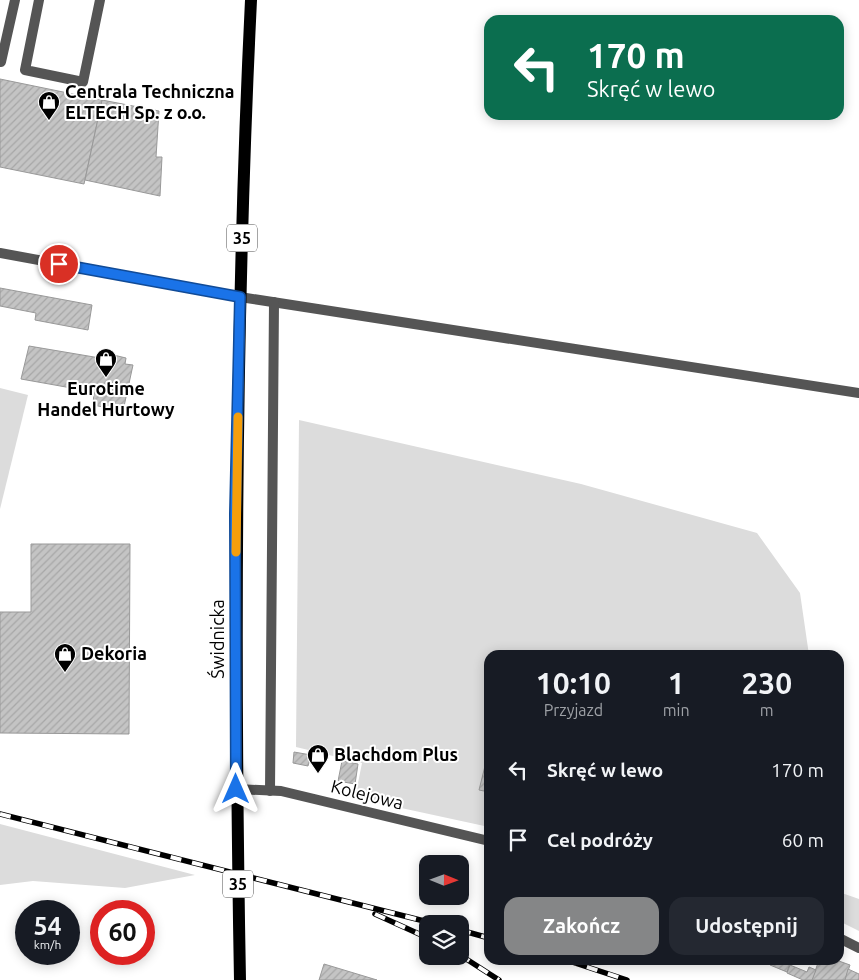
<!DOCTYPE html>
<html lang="pl">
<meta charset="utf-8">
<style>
body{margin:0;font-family:Ubuntu,sans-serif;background:#242831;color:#f1f3f6;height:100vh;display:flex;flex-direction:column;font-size:19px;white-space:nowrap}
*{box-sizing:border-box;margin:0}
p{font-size:16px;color:#9ea1a6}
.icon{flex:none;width:28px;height:28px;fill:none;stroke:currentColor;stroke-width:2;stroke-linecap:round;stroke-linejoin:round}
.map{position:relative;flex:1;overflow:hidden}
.drawer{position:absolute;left:484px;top:650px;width:360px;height:315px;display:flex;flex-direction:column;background:#171b24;border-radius:15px;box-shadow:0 2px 12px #0003}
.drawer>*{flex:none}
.top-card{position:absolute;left:484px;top:15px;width:360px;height:105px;border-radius:15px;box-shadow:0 2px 12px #0003;background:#0b6e4f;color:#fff;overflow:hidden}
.needle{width:32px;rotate:91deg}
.tools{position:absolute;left:419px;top:855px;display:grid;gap:10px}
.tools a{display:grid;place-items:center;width:50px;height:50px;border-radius:10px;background:#171b24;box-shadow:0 2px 12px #0003;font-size:25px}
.speed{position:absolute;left:15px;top:900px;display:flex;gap:10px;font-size:25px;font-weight:700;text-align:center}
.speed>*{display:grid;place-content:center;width:65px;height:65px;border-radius:50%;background:#171b24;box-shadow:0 2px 12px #0003;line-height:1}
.speed small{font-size:12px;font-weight:400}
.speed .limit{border:8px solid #d22;background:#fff;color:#111}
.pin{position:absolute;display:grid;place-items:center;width:42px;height:42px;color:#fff;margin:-21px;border:2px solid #fff;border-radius:50%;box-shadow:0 1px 5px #0007}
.me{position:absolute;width:55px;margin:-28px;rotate:0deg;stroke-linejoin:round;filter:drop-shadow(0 0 4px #0008)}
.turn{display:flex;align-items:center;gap:18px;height:105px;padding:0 20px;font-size:22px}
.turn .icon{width:65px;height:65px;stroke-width:2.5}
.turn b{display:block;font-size:35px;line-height:42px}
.eta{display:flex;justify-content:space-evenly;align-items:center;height:85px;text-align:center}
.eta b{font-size:30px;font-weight:700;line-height:35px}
.action{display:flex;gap:10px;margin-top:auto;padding:10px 20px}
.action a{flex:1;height:58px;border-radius:15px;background:#858687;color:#fff;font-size:20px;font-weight:700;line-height:58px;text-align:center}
.action a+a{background:#242831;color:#f1f3f6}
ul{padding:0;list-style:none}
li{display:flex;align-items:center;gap:15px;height:70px;padding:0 20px}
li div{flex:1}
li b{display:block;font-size:19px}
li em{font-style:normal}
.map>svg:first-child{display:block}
</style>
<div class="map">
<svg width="859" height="980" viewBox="0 0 859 980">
<defs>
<pattern id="building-hatch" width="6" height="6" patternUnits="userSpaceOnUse" patternTransform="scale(1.25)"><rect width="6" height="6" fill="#c4c4c4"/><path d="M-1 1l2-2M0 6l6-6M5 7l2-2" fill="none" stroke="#a7a7a7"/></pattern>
</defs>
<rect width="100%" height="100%" fill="#fff"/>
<!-- grass -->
<g fill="#dcdcdc">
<polygon points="0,388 28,395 0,509"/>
<polygon points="299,420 581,484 757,533 800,593 809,655 489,655 489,827 355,798 362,763 296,747"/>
<polygon points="0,824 195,875 125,888 33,881 0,885"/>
<polygon points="839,892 859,899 859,931 839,921"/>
</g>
<!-- building -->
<g fill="url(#building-hatch)" stroke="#999">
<polygon points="0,79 102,100 84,184 0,167"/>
<polygon points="102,100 159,111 156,157 162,157 160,196 85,180"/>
<polygon points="0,288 92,305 88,330 35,320 36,313 0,306"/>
<polygon points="29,346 100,358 101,352 126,358 125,364 133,365 123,411 93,405 94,392 21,379"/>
<polygon points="31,544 130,544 129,734 0,733 0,612 31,612"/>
<polygon points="294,752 311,755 308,766 293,763"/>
<polygon points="342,761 358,764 355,784 338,781"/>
<polygon points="486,762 489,763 489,792 479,790"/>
<polygon points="772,960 791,960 787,972 770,965"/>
<polygon points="819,960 828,964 830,960 836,960 850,965 845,980 812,980"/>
<polygon points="324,964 377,980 319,980"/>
<polygon points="790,965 807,972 809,967 816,970 812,980 803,980 787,973"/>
<polygon points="848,969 859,974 859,980 845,980"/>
</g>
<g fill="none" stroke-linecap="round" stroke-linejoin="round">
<!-- service -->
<g stroke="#555" stroke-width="10">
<polyline points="39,0 25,70 83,82 100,0"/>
<polyline points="1,62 15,0"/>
<polyline points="0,253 240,297 859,393"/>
<polyline points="270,791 274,302"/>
</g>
<!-- minor -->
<g stroke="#555" stroke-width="10">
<polyline points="236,789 281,791 489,841"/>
<polyline points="839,938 859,948"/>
</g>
<!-- primary -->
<path stroke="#000" stroke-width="12" d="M240,980C234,653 235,327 251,0"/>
<!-- rail casing -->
<g stroke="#000" stroke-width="5.5">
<g id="rail">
<polyline points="0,814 436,924"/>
<polyline points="375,914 428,938"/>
<polyline points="460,930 489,938"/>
<polyline points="460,955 499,980"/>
<polyline points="566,960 627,980"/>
</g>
</g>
<!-- rail -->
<use href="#rail" stroke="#fff" stroke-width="4" stroke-dasharray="11" stroke-linecap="butt"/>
</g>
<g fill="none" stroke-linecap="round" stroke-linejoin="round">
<!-- route casing -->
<g stroke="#114b97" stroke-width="12">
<polyline id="route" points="59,264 240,297 235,514 236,789"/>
</g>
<!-- route -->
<use href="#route" stroke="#1a73e8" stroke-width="9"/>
<!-- slow -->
<polyline stroke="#f59e0b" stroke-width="9" points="236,552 238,417"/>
</g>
<!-- icons -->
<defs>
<g id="shop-pin" transform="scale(1.125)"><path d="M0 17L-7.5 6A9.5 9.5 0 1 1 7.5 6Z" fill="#000" stroke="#fff"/><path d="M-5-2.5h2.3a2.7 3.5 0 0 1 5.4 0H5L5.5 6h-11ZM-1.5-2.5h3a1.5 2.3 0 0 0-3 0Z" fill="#fff"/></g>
</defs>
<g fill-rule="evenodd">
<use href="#shop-pin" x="49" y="102"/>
<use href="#shop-pin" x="106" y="359"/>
<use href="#shop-pin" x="65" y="654"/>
<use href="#shop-pin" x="318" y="755"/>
</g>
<g text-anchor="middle" stroke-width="4" stroke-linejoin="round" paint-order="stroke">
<!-- shield labels -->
<g fill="#fff" stroke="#4c4c4c" stroke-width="1">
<rect x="227" y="224.5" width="30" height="27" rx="4"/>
<rect x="223" y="870.5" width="30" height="27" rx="4"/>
</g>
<g font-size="16" font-weight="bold" fill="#000">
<text x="242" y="244">35</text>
<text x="238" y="890">35</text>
</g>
<!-- poi labels -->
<g font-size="18" font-weight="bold" fill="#000" stroke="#fff" text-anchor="start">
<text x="65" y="98">Centrala Techniczna<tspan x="65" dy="21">ELTECH Sp. z o.o.</tspan></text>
<text x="106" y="395" text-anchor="middle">Eurotime<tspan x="106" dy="21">Handel Hurtowy</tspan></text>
<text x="81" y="660">Dekoria</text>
<text x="334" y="761">Blachdom Plus</text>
</g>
<!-- street labels -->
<g font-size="18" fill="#000" stroke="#fff">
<text transform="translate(218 639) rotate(-90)" y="6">Świdnicka</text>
<text transform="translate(367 795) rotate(14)" y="6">Kolejowa</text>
</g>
</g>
</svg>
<div class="tools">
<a><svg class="needle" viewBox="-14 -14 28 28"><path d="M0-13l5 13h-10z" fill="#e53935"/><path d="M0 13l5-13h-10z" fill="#9ea1a6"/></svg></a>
<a><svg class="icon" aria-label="layers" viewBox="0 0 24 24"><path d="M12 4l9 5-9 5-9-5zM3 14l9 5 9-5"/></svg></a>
</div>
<div class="speed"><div>54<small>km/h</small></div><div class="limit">60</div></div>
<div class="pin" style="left:59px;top:264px;background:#d93025"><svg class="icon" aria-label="arrive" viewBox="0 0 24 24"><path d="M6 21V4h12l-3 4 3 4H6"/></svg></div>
<svg class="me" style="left:236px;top:789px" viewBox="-20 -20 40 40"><path d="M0-17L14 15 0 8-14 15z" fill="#1a73e8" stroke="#fff" stroke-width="4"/></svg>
<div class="top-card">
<div class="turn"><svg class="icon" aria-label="left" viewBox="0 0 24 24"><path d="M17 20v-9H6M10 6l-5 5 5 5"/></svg><div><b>170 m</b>Skręć w lewo</div></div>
</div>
<section class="drawer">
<div class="eta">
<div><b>10:10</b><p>Przyjazd</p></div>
<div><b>1</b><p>min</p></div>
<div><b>230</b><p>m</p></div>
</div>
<ul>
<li><svg class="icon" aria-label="left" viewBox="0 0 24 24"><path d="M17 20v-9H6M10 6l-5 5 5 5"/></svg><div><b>Skręć w lewo</b></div><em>170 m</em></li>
<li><svg class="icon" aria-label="arrive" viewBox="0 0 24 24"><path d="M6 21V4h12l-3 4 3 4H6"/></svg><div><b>Cel podróży</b></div><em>60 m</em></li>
</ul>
<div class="action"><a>Zakończ</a><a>Udostępnij</a></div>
</section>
</div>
